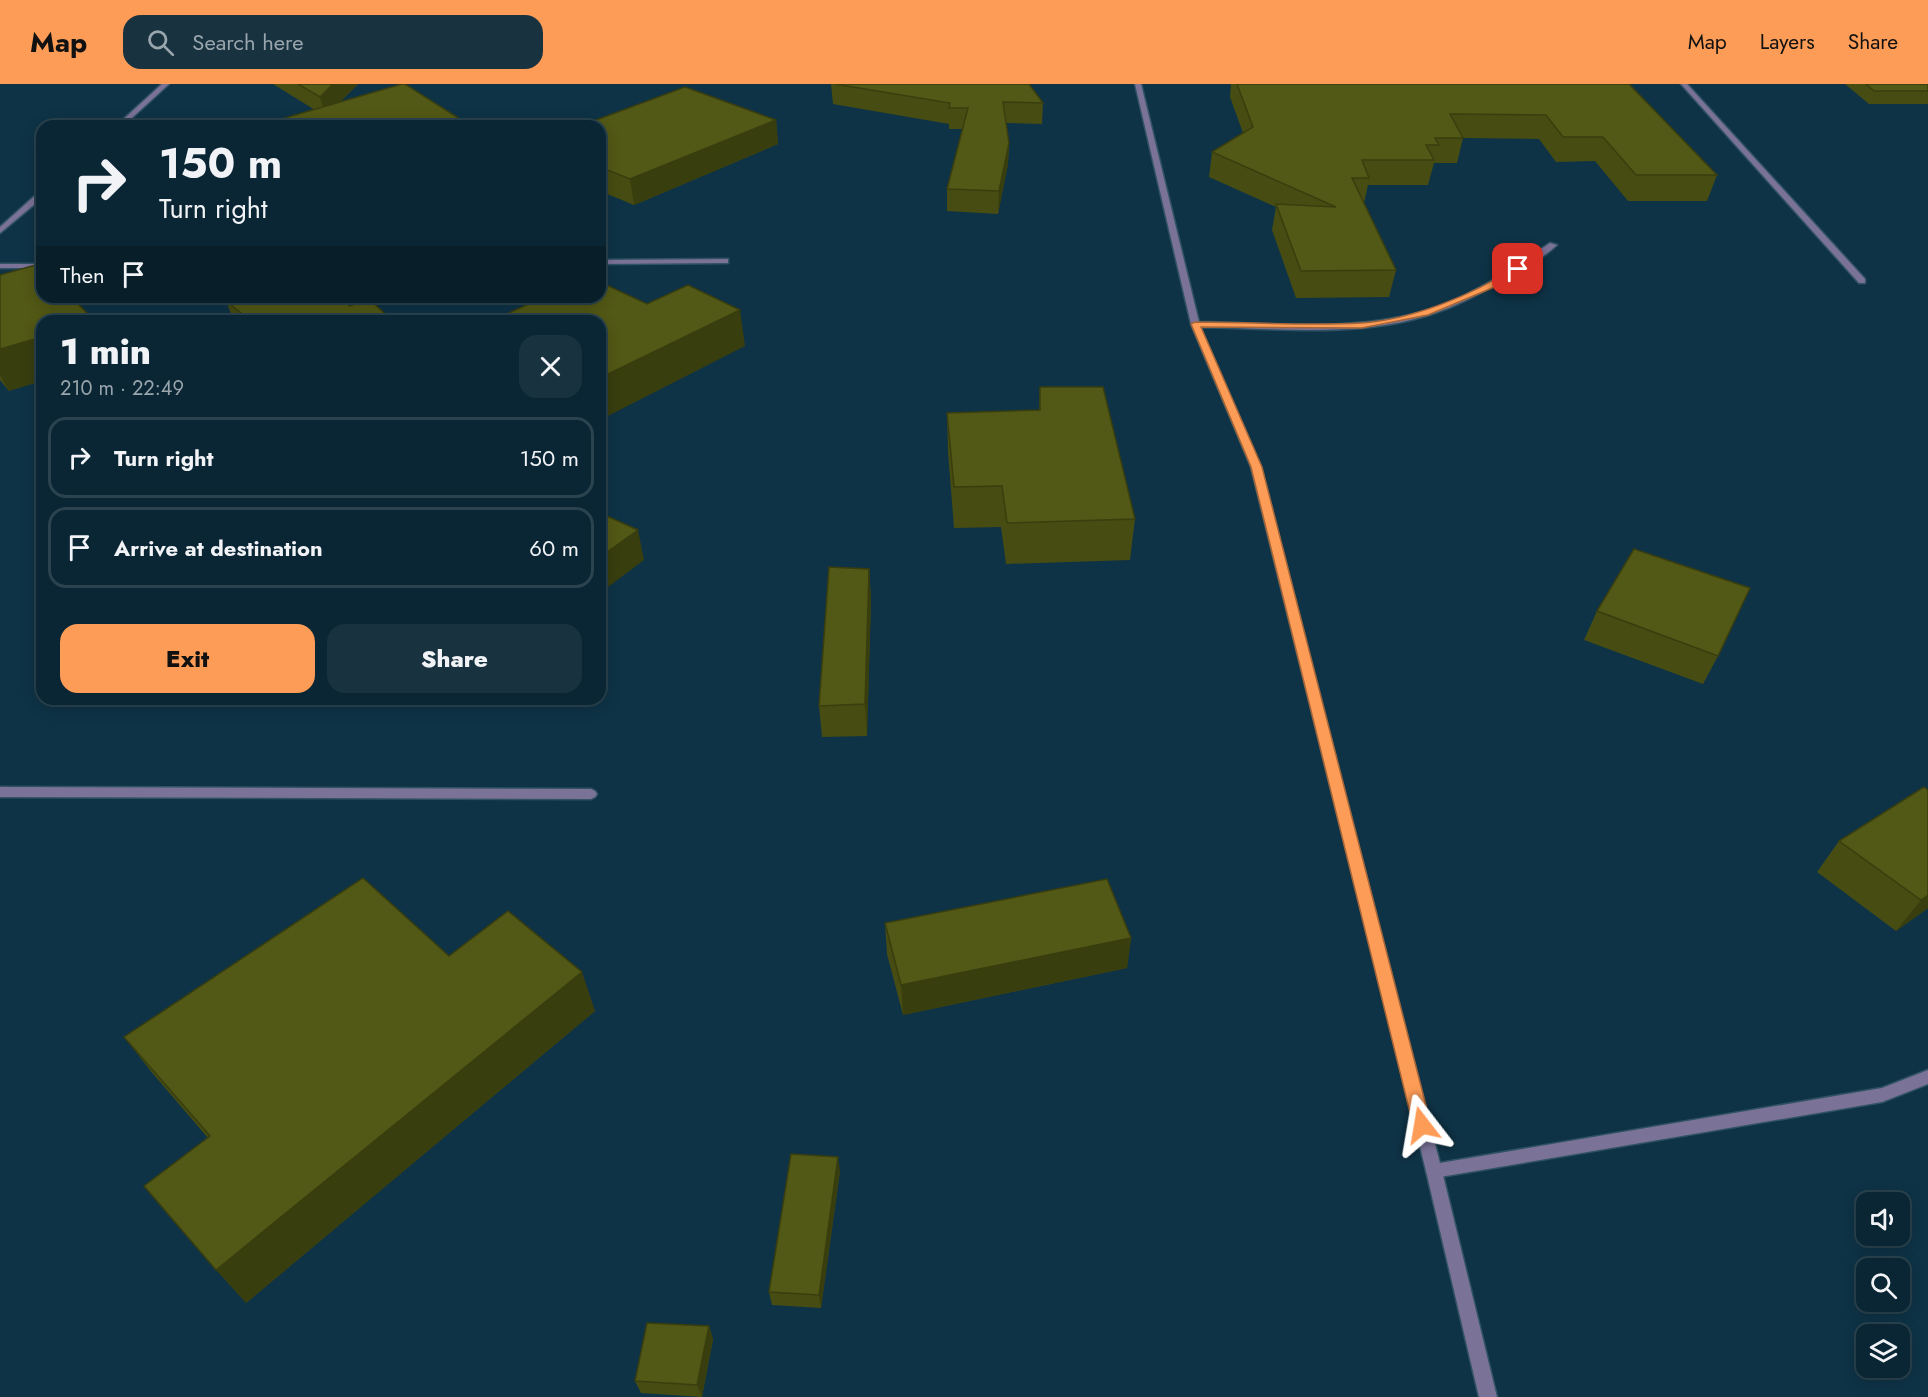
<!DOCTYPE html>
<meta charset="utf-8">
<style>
body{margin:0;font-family:Jost,sans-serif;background:#183240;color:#f1f3f6;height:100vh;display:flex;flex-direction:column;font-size:22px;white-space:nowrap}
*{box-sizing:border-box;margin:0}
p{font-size:20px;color:#99a5ac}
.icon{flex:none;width:33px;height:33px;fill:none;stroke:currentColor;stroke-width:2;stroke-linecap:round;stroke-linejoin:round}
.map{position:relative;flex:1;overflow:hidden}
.drawer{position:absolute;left:36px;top:231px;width:570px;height:390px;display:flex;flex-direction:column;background:#0a2634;border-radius:18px;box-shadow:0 3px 15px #0003,0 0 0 2px #2a434f}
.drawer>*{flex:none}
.banner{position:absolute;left:36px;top:36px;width:570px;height:183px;border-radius:18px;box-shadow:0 3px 15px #0003,0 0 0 2px #2a434f;background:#0a2634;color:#f1f3f6;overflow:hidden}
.buttons{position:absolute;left:1856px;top:1108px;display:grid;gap:12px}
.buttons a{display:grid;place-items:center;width:54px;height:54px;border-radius:12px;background:#0a2634;box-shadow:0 3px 15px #0003,0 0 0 2px #2a434f;font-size:30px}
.pin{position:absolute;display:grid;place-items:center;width:51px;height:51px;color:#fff;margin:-26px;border-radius:12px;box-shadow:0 3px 9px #0006}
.me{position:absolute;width:66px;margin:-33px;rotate:346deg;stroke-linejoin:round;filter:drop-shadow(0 0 4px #0008)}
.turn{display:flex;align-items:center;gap:21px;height:126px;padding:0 24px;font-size:27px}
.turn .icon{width:78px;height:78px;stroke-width:2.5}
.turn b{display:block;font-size:42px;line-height:51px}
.then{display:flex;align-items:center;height:57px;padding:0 24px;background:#0003;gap:12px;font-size:22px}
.round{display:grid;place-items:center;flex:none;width:63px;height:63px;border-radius:18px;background:#183240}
.head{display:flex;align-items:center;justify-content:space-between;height:102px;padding:0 24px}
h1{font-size:36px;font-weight:800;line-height:45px}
.cta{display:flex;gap:12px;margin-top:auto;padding:12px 24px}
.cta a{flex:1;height:69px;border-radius:18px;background:#fd9c56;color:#111;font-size:24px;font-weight:800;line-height:69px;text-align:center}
.cta a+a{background:#183240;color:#f1f3f6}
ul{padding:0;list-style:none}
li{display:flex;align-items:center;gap:18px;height:81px;margin:0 12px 9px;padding:0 12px;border:3px solid #2a434f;border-radius:18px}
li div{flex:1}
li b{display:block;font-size:22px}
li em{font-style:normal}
header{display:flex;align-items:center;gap:36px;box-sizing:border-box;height:84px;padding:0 30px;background:#fd9c56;color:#111}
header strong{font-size:28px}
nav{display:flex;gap:33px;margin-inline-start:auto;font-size:21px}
.search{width:420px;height:54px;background:#183240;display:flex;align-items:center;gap:15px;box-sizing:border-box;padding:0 21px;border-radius:18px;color:#99a5ac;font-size:22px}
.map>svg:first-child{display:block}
</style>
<header>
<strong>Map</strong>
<div class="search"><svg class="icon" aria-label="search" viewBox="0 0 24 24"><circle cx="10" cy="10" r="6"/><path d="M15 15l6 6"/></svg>Search here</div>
<nav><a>Map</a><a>Layers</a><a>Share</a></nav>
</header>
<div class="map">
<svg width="1928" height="1313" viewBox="0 0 1928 1313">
<rect width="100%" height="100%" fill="#0e3346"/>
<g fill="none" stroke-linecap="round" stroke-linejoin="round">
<!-- service casing -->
<g stroke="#305263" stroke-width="3">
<g id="service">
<polygon points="728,175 728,179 725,179 600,180 600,176"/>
<rect x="0" y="180" width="42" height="4"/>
<polygon points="0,703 591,705 595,707 597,710 595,713 591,715 0,713"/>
<polygon points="1928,986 1928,1000 1882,1018 1434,1094 1428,1092 1426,1087 1428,1082 1434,1080 1882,1004"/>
</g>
</g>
<!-- minor casing -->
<g stroke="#305263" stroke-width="3">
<g id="minor">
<polygon points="162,0 169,0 123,42 116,42"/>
<path d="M1135,0H1141L1199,238C1272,239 1350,248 1422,228C1468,215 1510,186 1550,159L1557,161C1542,175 1521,186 1503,196C1480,210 1455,223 1429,231C1356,254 1275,244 1200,243L1261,383L1442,1087L1497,1313H1479L1426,1087L1251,383L1191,240Z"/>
<polygon points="1681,0 1687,0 1865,195 1865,199 1859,199"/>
<polygon points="39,108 42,108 42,114 0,149 0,143"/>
</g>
</g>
<!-- service -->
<use href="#service" fill="#7a7297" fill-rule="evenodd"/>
<!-- minor -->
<use href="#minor" fill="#7a7297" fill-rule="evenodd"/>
</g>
<!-- wall -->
<g fill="#474c12">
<polygon points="273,0 358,0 340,18 471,42 265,42 264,40 315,26"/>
<polygon points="831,0 1029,0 1043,19 1042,40 1006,39 1009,59 1008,80 998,130 947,127 947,105 962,45 949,45 949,40 833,20"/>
<polygon points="1231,0 1629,0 1717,91 1707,117 1628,117 1595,77 1556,78 1539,55 1463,54 1457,79 1434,79 1428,101 1368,101 1364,119 1396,186 1389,213 1296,214 1272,146 1276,123 1209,93 1212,68 1243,49 1230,13"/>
<polygon points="1845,0 1928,0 1928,20 1869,20"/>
<polygon points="776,36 778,60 634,121 600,107 600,42"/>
<polygon points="0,191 9,307 0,296"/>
<polygon points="226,217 350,222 393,237 234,237"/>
<polygon points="1040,303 1135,435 1130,476 1006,480 1001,443 954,444 948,368 947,329 1039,326"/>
<polygon points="869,485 871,516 867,652 822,653 819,622"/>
<polygon points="1597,527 1718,572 1703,600 1584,556"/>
<polygon points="1924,703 1928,824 1896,847 1817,788 1839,757"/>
<polygon points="885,839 1131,854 1127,884 903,931 887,870"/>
<polygon points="449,872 595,927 246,1219 208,1054 154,991 124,953"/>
<polygon points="840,1087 821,1224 772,1221 769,1208"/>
<polygon points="709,1242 713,1255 702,1313 641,1309 635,1297"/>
</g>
<!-- shaded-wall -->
<g fill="#393e0f">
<polygon points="333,0 358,0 326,32 320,13"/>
<polygon points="776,36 778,60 634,121 630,95"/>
<polygon points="1009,59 1008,80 998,130 999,107"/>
<polygon points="740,226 745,262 600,336 600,294"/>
<polygon points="42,253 42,297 9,307 0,291 0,265"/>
<polygon points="638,446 644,476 600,509 600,473"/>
<polygon points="869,485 871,516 867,652 865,620"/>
<polygon points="1928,811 1928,824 1896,847 1921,816"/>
<polygon points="1131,854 1127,884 903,931 901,901"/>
<polygon points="582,888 595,927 246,1219 216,1186"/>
<polygon points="838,1073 840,1087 821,1224 819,1211"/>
<polygon points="709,1242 713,1255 702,1313 697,1301"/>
</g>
<!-- building -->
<g fill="#525815" stroke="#393e0f" stroke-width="1.5">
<polygon points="298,0 333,0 320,13"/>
<polygon points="402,0 405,0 471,42 266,42 264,40"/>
<polygon points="835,0 1029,0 1043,19 1003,18 1009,59 999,107 947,105 968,24 949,24 950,19"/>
<polygon points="1237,0 1629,0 1717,91 1636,91 1603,53 1563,53 1546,31 1450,30 1463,54 1435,54 1439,61 1426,61 1434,76 1362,76 1369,94 1352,94 1396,186 1301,187 1276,120 1336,123 1212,68 1253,43"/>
<polygon points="1866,0 1928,0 1928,7 1874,7"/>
<polygon points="685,3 776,36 630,95 600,83 600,42 580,42"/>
<polygon points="184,38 191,42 169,42"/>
<polygon points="39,180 42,183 42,213 71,213 95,237 42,237 42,253 0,265 0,191"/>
<polygon points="600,198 647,220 688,201 740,226 600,294 600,237 491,237 544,213 600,213"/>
<polygon points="237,213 338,213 350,222 369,215 393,237 251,237 226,217"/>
<polygon points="1040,303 1103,303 1135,435 1007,439 1002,402 954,403 947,329 1040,326"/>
<polygon points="600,429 638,446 600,473"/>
<polygon points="1634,465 1750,504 1718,572 1597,527"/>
<polygon points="829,483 869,485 865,620 819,622"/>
<polygon points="1924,703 1928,706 1928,811 1921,816 1839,757"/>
<polygon points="363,794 449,872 508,827 582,888 216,1186 144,1102 210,1052 124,953"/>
<polygon points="1107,795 1131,854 901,901 885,839"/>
<polygon points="791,1070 838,1073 819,1211 769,1208"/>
<polygon points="647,1239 709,1242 697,1301 635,1297"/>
</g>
<!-- route -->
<path fill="#fd9c56" stroke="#a46538" stroke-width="1.5" d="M1515,183L1522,185L1504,199L1428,231L1362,244L1201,243L1262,383L1431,1041L1428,1047L1422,1049L1416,1047L1413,1041L1251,383L1191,240L1195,238C1250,238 1306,242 1361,239C1410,236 1474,211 1515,183Z"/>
</svg>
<div class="buttons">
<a><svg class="icon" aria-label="sound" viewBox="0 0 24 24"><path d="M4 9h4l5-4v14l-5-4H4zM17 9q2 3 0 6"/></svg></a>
<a><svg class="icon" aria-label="search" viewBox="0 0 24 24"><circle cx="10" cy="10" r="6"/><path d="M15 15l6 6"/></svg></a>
<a><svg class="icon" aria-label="layers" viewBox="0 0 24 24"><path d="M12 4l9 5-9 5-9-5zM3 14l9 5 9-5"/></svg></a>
</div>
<div class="pin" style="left:1518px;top:185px;background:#d93025"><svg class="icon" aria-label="arrive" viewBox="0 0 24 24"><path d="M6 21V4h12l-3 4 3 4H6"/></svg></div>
<svg class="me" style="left:1422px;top:1041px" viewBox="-20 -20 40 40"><path d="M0-17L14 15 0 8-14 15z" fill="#fd9c56" stroke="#fff" stroke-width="4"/></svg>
<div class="banner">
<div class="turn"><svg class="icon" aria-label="right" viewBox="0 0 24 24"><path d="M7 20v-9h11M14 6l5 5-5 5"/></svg><div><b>150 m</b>Turn right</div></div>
<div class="then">Then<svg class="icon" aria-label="arrive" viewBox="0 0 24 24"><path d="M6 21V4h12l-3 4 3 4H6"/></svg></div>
</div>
<section class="drawer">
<div class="head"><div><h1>1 min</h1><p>210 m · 22:49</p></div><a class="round"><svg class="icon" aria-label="close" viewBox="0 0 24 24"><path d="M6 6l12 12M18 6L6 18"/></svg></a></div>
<ul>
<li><svg class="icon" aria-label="right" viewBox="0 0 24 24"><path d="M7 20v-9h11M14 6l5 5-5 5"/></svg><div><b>Turn right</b></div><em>150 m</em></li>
<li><svg class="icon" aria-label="arrive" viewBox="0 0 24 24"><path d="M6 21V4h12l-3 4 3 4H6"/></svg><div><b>Arrive at destination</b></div><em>60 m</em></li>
</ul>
<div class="cta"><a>Exit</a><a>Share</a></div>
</section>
</div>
